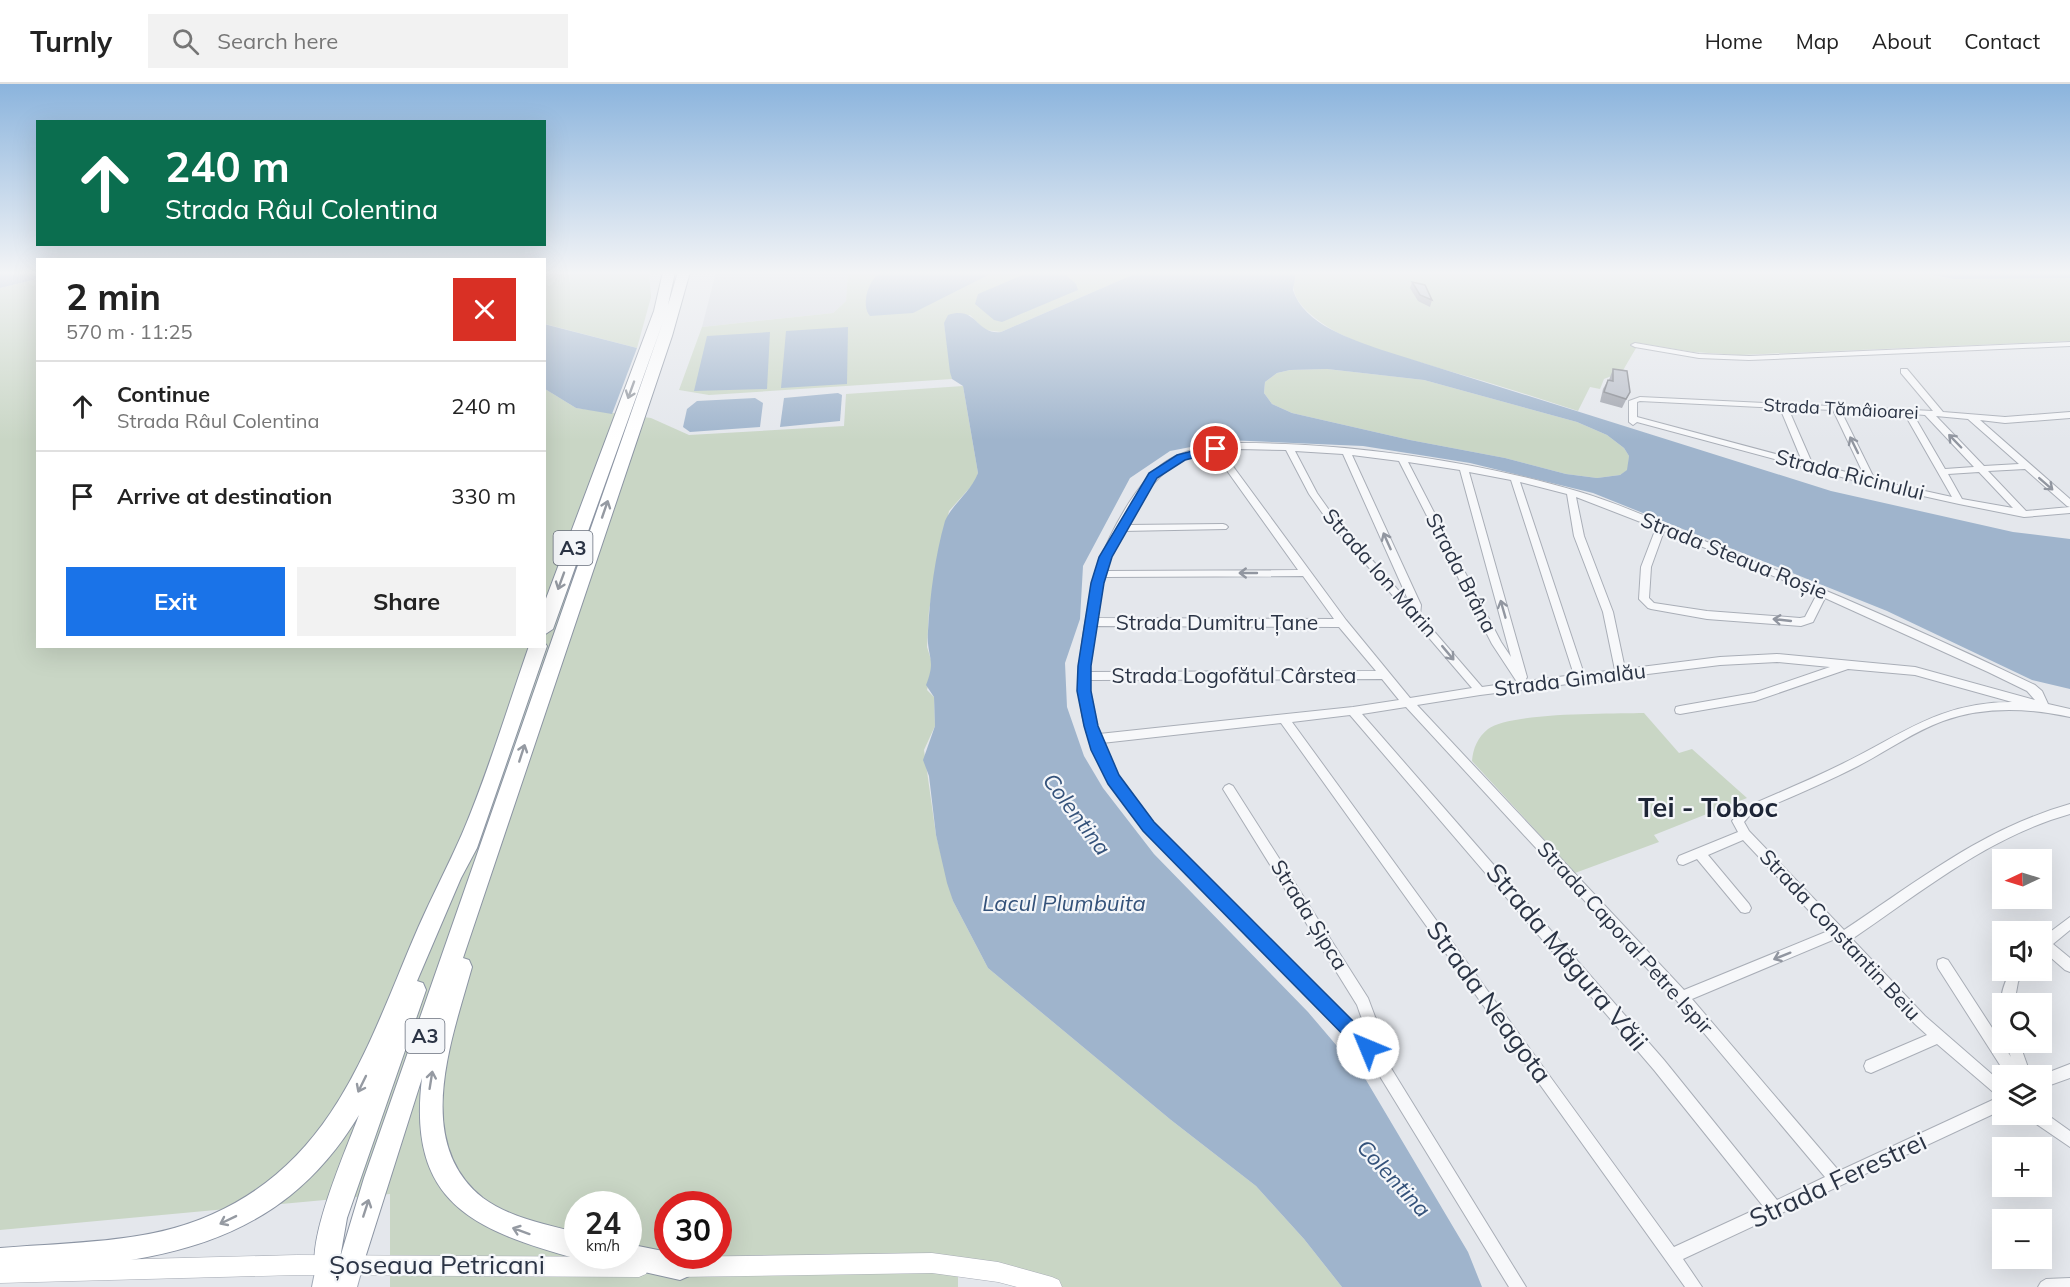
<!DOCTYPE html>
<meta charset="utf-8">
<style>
body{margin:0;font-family:Mulish,sans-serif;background:#f2f2f2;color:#222;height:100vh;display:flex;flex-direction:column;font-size:22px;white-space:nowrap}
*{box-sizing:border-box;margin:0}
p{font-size:20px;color:#767676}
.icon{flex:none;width:33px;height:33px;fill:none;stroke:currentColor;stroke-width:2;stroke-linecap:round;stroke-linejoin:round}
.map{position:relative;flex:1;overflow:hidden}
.drawer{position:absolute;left:36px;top:174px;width:510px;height:390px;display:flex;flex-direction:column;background:#fff;border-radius:0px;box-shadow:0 6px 24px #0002}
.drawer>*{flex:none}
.hud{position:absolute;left:36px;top:36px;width:510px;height:126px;border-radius:0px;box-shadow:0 6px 24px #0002;background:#0b6e4f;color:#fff;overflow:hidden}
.needle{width:39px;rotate:266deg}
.tools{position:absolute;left:1992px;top:765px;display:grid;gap:12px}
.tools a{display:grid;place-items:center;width:60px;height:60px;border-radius:0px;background:#fff;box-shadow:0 6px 24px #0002;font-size:30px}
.speed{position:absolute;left:564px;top:1107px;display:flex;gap:12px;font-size:30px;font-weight:700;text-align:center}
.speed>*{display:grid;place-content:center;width:78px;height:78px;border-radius:50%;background:#fff;box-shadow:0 6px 24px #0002;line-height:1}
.speed small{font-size:15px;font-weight:400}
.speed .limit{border:9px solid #d22;background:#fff;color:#111}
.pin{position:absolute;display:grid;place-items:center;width:51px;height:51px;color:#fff;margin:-26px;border:3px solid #fff;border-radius:50%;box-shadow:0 2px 6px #0007}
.me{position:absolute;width:66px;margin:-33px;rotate:315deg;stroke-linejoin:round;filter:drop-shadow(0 0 4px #0008)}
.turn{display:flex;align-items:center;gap:21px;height:126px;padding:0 30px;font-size:27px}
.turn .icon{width:78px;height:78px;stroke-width:2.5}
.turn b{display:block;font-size:42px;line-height:51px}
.round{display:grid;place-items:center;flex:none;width:63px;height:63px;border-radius:0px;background:#f2f2f2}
.head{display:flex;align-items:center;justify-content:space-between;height:102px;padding:0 30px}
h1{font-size:36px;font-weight:700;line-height:45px}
.primary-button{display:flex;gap:12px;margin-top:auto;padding:12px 30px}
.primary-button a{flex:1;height:69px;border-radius:0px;background:#1a73e8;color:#fff;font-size:24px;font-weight:700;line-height:69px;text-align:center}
.primary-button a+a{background:#f2f2f2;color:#222}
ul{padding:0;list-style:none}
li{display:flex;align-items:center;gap:18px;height:90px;padding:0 30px;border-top:2px solid #e0e0e0}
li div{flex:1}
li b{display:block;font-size:22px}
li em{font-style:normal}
header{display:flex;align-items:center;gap:36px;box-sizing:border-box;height:84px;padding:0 30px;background:#fff;border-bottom:2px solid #e0e0e0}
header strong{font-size:28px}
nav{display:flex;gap:33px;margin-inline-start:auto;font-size:21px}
.search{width:420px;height:54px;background:#f2f2f2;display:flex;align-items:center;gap:15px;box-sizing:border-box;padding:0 21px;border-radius:0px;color:#767676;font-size:22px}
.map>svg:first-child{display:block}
</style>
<header>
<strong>Turnly</strong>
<div class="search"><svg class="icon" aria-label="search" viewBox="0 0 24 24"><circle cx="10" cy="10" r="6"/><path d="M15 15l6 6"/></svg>Search here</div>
<nav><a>Home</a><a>Map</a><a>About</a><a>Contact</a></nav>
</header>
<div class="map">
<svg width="2070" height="1203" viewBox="0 0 2070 1203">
<rect width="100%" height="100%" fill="#e4e7ec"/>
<!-- built -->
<polygon fill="#d2d6de" points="716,188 848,188 846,217 833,229 702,243"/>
<!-- green -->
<g fill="#c9d6c5" fill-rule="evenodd">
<polygon points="545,188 649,188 651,213 637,264 545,240"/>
<polygon points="848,188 1139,188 1001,248 985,246 970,231 944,239 952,295 709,311 679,306 702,243 833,229 846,217"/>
<path d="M1296,188H1915L1947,194H2070V257L1740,271L1693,268L1639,259L1622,288L1604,295L1600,305L1590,303L1578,327C1533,312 1488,298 1442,285C1399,271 1342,260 1308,228C1295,216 1290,204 1296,188Z"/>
<path d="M37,195L38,562H544L545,305L576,324L651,334L689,351L844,342L846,310L963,302L978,389L975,398L949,427L929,526L927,563L933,582L927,606L934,613L935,642L924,666L936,751L953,817L988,884L1171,1036L1256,1102L1304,1155L1342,1203H1052L958,1182V1203H390V1110L0,1146V204ZM578,1120H628V1172H578ZM668,1120H718V1172H668Z"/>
<polygon points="1327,285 1424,296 1577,338 1607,351 1624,364 1629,372 1628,386 1620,391 1597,394 1566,390 1505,374 1410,356 1292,329 1272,320 1264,309 1265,298 1277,289 1290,286"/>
<path d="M1644,629L1679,669L1692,665L1747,714L1654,751L1659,758L1575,789L1472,677C1473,664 1478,653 1488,645C1511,628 1611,630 1644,629Z"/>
</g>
<!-- water -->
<g fill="#9fb4cc" fill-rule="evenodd">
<polygon points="0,188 37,188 37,195 0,204"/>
<path d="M882,188H994L913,229L870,232C860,221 869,193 882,188Z"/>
<polygon points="1030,188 1063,188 1076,200 1078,206 1002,238 994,236 975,220 978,210"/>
<path d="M1139,188H1296L1293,206C1304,241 1352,255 1382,266L1831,407L2013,448L2070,455V605L2032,596L1887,527L1593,409L1470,379L1363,362L1227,356L1170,367L1130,394L1083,482L1080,535L1065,579L1067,623L1084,672L1103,704L1154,770L1308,928L1366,996L1468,1168L1482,1203H1342L1304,1155L1256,1102L1171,1036L988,884L953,817L947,799L936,751L929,692L923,676L935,642L934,613L926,601C937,574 926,573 928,547C930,511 935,472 945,437C953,419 971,408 978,389L963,302L952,295L950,288L944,239L948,231C977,221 976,251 1001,248ZM1327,285L1424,296L1577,338L1607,351L1624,364L1629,372L1627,386L1620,391L1597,394L1566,390L1505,374L1410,356L1292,329L1272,320L1264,309L1265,298L1277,289L1290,286Z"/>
<polygon points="1915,188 2070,188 2070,194 1954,195"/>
<polygon points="544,240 637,264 612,330 576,324 545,305"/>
<polygon points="848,243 847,300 781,304 786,247"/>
<polygon points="770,248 767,305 694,307 707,252"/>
<polygon points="838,309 842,311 840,337 780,343 784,314"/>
<polygon points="755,314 763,319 760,343 690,348 683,343 687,325 697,317"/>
</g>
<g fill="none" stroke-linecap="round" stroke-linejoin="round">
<!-- street casing -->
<g stroke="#a9aeb7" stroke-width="2">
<g id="street">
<polygon points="2070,258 2070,262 1749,276 1699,274 1635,263 1631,261 1635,259 1699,270 1749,272"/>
<path d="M1901,285H1907L1943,328L2005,333L2070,328V334L2005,339L1980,336L2070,415V423L2067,422L2025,385L1988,387L2026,427L2070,423V429L2024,433L1959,420L1860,398L1637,338L1633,341L1629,338V317L1640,313L1933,327L1901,289ZM1640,317L1780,324L1802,377L1637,333V318ZM1788,324L1833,326L1865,393L1812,379ZM1841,327L1904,329L1952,413L1875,396ZM1913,330L1925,331L1974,383L1945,385ZM1936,332L1968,335L2019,380L1984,382ZM1979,388L2013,424L1962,415L1948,390Z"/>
<path d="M1240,359C1349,359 1476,377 1580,408C1624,421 1665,441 1707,458C1818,502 1927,549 2035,601L2042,607L2048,620L2070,625V633C2029,624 1984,622 1943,637C1913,648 1887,667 1858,682C1823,700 1786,715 1750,731L1744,738L1749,747L1844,846C1918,797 1982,745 2070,720V730C1988,753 1921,808 1852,855L1925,932L2002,999V1026L1683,1175L1702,1203H1685L1281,639L1102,659L1117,690L1153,740L1362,949L1363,938L1357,921L1223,705L1225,702L1229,700L1233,702L1368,914L1377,938L1375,962L1386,976L1526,1203H1509L1376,986L1363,969C1314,919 1266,869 1217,820C1160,762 1090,702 1080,617C1077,591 1081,565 1085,540C1091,509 1096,482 1110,453C1122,428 1145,389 1170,375C1191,363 1217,361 1240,359ZM1240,365L1286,366L1309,410L1323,430L1472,604L1410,614L1346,536L1221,366ZM1213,367L1298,486L1105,487L1122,447L1226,445L1228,443L1226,441L1223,440L1126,441C1147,403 1168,374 1213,367ZM1295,367L1343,370L1410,520L1329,426L1317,409ZM1352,371L1399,377L1492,560L1517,598L1482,603L1420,531L1421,521ZM1408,378L1460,386L1511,573L1501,558ZM1469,388L1511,396L1574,591L1527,597L1526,595L1527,593ZM1520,398L1567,410L1574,452L1603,528L1615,586L1584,590ZM1576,413L1656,444L1641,483L1639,515L1648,524L1651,525L1707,535L1801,542L1813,538L1825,514L1988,588L2027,607L2035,616L1915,583L1777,570L1720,573L1625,585L1613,528L1584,452ZM1664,447L1817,510L1805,533L1800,534L1707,527L1654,519L1649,514L1651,483ZM1303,492L1334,535L1096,534L1104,493ZM1095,542L1339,543L1376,587L1089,588ZM1777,578L1830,583L1754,609L1680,622L1676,623L1675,626L1676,629L1680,630L1755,617L1848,585L1915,591L2012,618C1940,618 1903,650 1842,680C1810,696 1775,710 1742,725L1732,737L1738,748L1679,772L1677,776L1679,780L1683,781L1697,775L1741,828L1745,829L1749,828L1751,824L1749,820L1708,771L1743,756L1828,847L1684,906L1417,621L1480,611L1720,581ZM1382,595L1399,616L1353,623L1099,650L1090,616L1089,596ZM1406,623L1677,917L1825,1093L1777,1116L1664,976L1362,630ZM1350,631L1654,986L1763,1122L1674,1163L1292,638ZM1835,855L1837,859L1841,861L1915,940L1927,951L1866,977L1864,982L1866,987L1871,989L1937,960L1999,1013L1839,1087L1692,915Z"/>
<polygon points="2070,833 2070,846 2053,860 2070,874 2070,888 2065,886 2042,866 2042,854"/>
<polygon points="1943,874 1948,876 2011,973 2005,958 2019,958 2031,992 2007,992 1938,884 1937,880 1938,876"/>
<path d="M2011,886H2024L2018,898L2014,920H2002V924C1999,913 2005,897 2011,886Z"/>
<polygon points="2070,980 2070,994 2042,1004 2042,992 2039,992"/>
<polygon points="2042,1027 2070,1047 2070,1063 2029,1035 2027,1030 2042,1030"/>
<polygon points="2070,1194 2070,1203 2038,1203 2041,1198 2046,1195"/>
</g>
</g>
<!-- secondary casing -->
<g stroke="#a9aeb7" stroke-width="1">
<g id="secondary">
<polygon points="932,1169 998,1178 1052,1193 1059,1196 1062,1203 1017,1203 998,1198 932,1189 676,1193 669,1190 666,1183 669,1176 676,1173"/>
<polygon points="297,1171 639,1173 646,1176 649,1183 646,1190 639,1193 297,1191 0,1199 0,1179"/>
</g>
</g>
<!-- primary casing -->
<g stroke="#a3abb8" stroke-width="2">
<polygon id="primary" points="326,1169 334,1173 337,1187 343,1173 351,1169 359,1173 363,1181 357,1203 312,1203 318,1173"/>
</g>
<!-- highway casing -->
<g stroke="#8b94a3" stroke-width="2">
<g id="highway">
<path d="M663,188H675L668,221L678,188H690L672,252L463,874L469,876L472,883C452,955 412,1058 483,1114C510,1134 546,1140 578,1149V1172H586L578,1175C473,1146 407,1119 422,994L360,1190L351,1194L342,1190L338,1182L335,1190L326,1194L317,1190C304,1160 347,1064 359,1031C275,1171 146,1178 0,1190V1164C70,1158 148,1160 213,1130C336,1075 369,957 418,844C432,812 448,782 462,750C488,689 507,625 529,562H544V558L547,562L477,764L461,794L417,897L423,899L426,906L347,1134L340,1174L364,1094L658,252L664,235L553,545L544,551V520L654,227Z"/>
<polygon points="628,1160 668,1168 668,1172 689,1174 693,1183 689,1192 680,1196 613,1181 609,1172 628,1172"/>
</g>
</g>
<!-- street -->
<use href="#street" fill="#f7f8fa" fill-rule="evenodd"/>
<!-- secondary -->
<use href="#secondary" fill="#fff" fill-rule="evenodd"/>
<!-- primary -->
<use href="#primary" fill="#fff" fill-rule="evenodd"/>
<!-- highway -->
<use href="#highway" fill="#fff" fill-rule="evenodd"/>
</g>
<!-- wall -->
<g fill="#a1a5ae">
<polygon points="1412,198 1432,216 1430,223 1418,217 1410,204"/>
<polygon points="1613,285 1630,308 1622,324 1600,318 1603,305 1608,296 1609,296"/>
</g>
<!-- building -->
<g fill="#bbc0ca" stroke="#83868d" stroke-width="1.5">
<polygon points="1412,198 1425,201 1432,216 1420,211"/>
<polygon points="1613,285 1627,287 1630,308 1626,315 1604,308 1608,296 1613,297"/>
</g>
<!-- one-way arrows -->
<defs><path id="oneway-shaft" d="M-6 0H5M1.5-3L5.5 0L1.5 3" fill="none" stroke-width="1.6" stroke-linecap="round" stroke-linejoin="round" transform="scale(1.5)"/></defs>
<g stroke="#959aa2">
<use href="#oneway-shaft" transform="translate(631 306) rotate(110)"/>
<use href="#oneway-shaft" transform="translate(605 425) rotate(-71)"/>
<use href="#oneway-shaft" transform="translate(561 497) rotate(110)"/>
<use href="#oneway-shaft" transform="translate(522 669) rotate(-72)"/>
<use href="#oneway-shaft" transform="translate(431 996) rotate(-81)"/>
<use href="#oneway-shaft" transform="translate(362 1000) rotate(116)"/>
<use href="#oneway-shaft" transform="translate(366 1124) rotate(-72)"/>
<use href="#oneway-shaft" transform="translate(228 1136) rotate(154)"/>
<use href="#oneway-shaft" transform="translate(521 1147) rotate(-160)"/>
</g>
<g stroke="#9196a0">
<use href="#oneway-shaft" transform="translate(1955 357) rotate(-134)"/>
<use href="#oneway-shaft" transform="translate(1854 361) rotate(-116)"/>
<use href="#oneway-shaft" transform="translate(2046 400) rotate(41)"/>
<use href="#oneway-shaft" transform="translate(1387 457) rotate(-114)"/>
<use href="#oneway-shaft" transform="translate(1248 489) rotate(180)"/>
<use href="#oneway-shaft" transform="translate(1503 525) rotate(-106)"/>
<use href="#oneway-shaft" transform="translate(1782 536) rotate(-174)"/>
<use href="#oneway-shaft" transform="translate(1448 569) rotate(50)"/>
<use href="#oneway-shaft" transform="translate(1782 872) rotate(158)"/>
</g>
<!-- sky -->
<linearGradient id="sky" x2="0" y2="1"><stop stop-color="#8bb4dd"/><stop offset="0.53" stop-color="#f3f4f6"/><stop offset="1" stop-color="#f3f4f6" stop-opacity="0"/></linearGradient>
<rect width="2070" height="356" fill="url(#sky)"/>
<!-- route -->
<polygon fill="#1a73e8" stroke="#114b97" stroke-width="1.5" points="1216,361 1221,365 1220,367 1185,376 1157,394 1112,473 1104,499 1091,582 1091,607 1098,642 1119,691 1154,738 1374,958 1377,964 1374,970 1368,973 1362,970 1143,747 1108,700 1091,666 1084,642 1077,607 1078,582 1091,499 1099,473 1149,389 1177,371"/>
<g text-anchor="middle" stroke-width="4.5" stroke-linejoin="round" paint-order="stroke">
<!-- far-street labels -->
<g font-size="18" fill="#2b3445" stroke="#f4f6f9">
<text transform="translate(1841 325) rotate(3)" y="6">Strada Tămâioarei</text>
</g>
<!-- shield labels -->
<g fill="#f4f6f9" stroke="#676e7b" stroke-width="1.5">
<rect x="553.5" y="447" width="39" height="34" rx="4.5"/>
<rect x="405.5" y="935" width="39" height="34" rx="4.5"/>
</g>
<g font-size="20" font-weight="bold" fill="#2b3445">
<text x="573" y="471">A3</text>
<text x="425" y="959">A3</text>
</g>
<!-- street labels -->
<g font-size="21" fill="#2b3445" stroke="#f4f6f9">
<text transform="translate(1850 391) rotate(14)" y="7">Strada Ricinului</text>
<text transform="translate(1734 472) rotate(22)" y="7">Strada Steaua Roșie</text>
<text transform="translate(1380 489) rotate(49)" y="7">Strada Ion Marin</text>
<text transform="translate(1461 489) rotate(63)" y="7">Strada Brâna</text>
<text x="1217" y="546">Strada Dumitru Țane</text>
<text x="1234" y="599">Strada Logofătul Cârstea</text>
<text transform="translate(1570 596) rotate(-7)" y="7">Strada Gimalău</text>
<text transform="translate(1309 831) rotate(58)" y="7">Strada Șipca</text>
<text transform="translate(1840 851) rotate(47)" y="7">Strada Constantin Beiu</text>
<text transform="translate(1625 854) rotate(48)" y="7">Strada Caporal Petre Ispir</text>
</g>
<!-- water labels -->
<g font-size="22" font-style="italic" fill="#34527a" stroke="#f4f6f9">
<text transform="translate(1077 730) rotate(53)" y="8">Colentina</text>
<text x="1064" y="827">Lacul Plumbuita</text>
<text transform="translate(1394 1094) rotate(47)" y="8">Colentina</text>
</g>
<!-- near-street labels -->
<g font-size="26" fill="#2b3445" stroke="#f4f6f9">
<text transform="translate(1567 873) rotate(50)" y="9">Strada Măgura Văii</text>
<text transform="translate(1489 918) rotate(54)" y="9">Strada Neagota</text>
<text transform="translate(1838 1096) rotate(-25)" y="9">Strada Ferestrei</text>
<text x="437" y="1190">Șoseaua Petricani</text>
</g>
<!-- district labels -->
<g font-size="27" font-weight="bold" fill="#1d2536" stroke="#f4f6f9">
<text x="1708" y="733">Tei - Toboc</text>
</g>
</g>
</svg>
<div class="tools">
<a><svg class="needle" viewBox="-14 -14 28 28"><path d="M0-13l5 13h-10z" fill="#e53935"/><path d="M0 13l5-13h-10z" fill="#767676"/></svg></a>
<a><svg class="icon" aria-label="sound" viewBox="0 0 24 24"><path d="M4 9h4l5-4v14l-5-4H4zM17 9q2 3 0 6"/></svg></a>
<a><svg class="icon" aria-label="search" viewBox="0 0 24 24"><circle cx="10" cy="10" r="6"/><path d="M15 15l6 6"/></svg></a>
<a><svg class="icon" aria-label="layers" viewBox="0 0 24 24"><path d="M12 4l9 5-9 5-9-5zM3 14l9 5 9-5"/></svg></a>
<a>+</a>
<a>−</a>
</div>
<div class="speed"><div>24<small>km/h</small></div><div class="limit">30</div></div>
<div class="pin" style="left:1216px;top:365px;background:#d93025"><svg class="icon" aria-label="arrive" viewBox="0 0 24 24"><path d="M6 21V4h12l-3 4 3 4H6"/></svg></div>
<svg class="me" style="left:1368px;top:964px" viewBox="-20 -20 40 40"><circle r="19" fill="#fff"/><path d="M0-13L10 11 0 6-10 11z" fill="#1a73e8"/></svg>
<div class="hud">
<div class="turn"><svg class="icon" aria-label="ahead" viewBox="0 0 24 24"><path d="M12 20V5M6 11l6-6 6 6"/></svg><div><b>240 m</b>Strada Râul Colentina</div></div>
</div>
<section class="drawer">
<div class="head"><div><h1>2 min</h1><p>570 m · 11:25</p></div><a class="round" style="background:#d93025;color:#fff"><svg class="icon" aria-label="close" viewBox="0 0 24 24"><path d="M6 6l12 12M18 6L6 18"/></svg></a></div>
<ul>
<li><svg class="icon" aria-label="ahead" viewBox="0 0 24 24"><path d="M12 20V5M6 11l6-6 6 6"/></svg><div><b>Continue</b><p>Strada Râul Colentina</p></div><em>240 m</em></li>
<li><svg class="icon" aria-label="arrive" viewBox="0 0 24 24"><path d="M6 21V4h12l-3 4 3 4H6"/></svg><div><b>Arrive at destination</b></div><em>330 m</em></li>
</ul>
<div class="primary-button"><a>Exit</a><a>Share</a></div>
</section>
</div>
